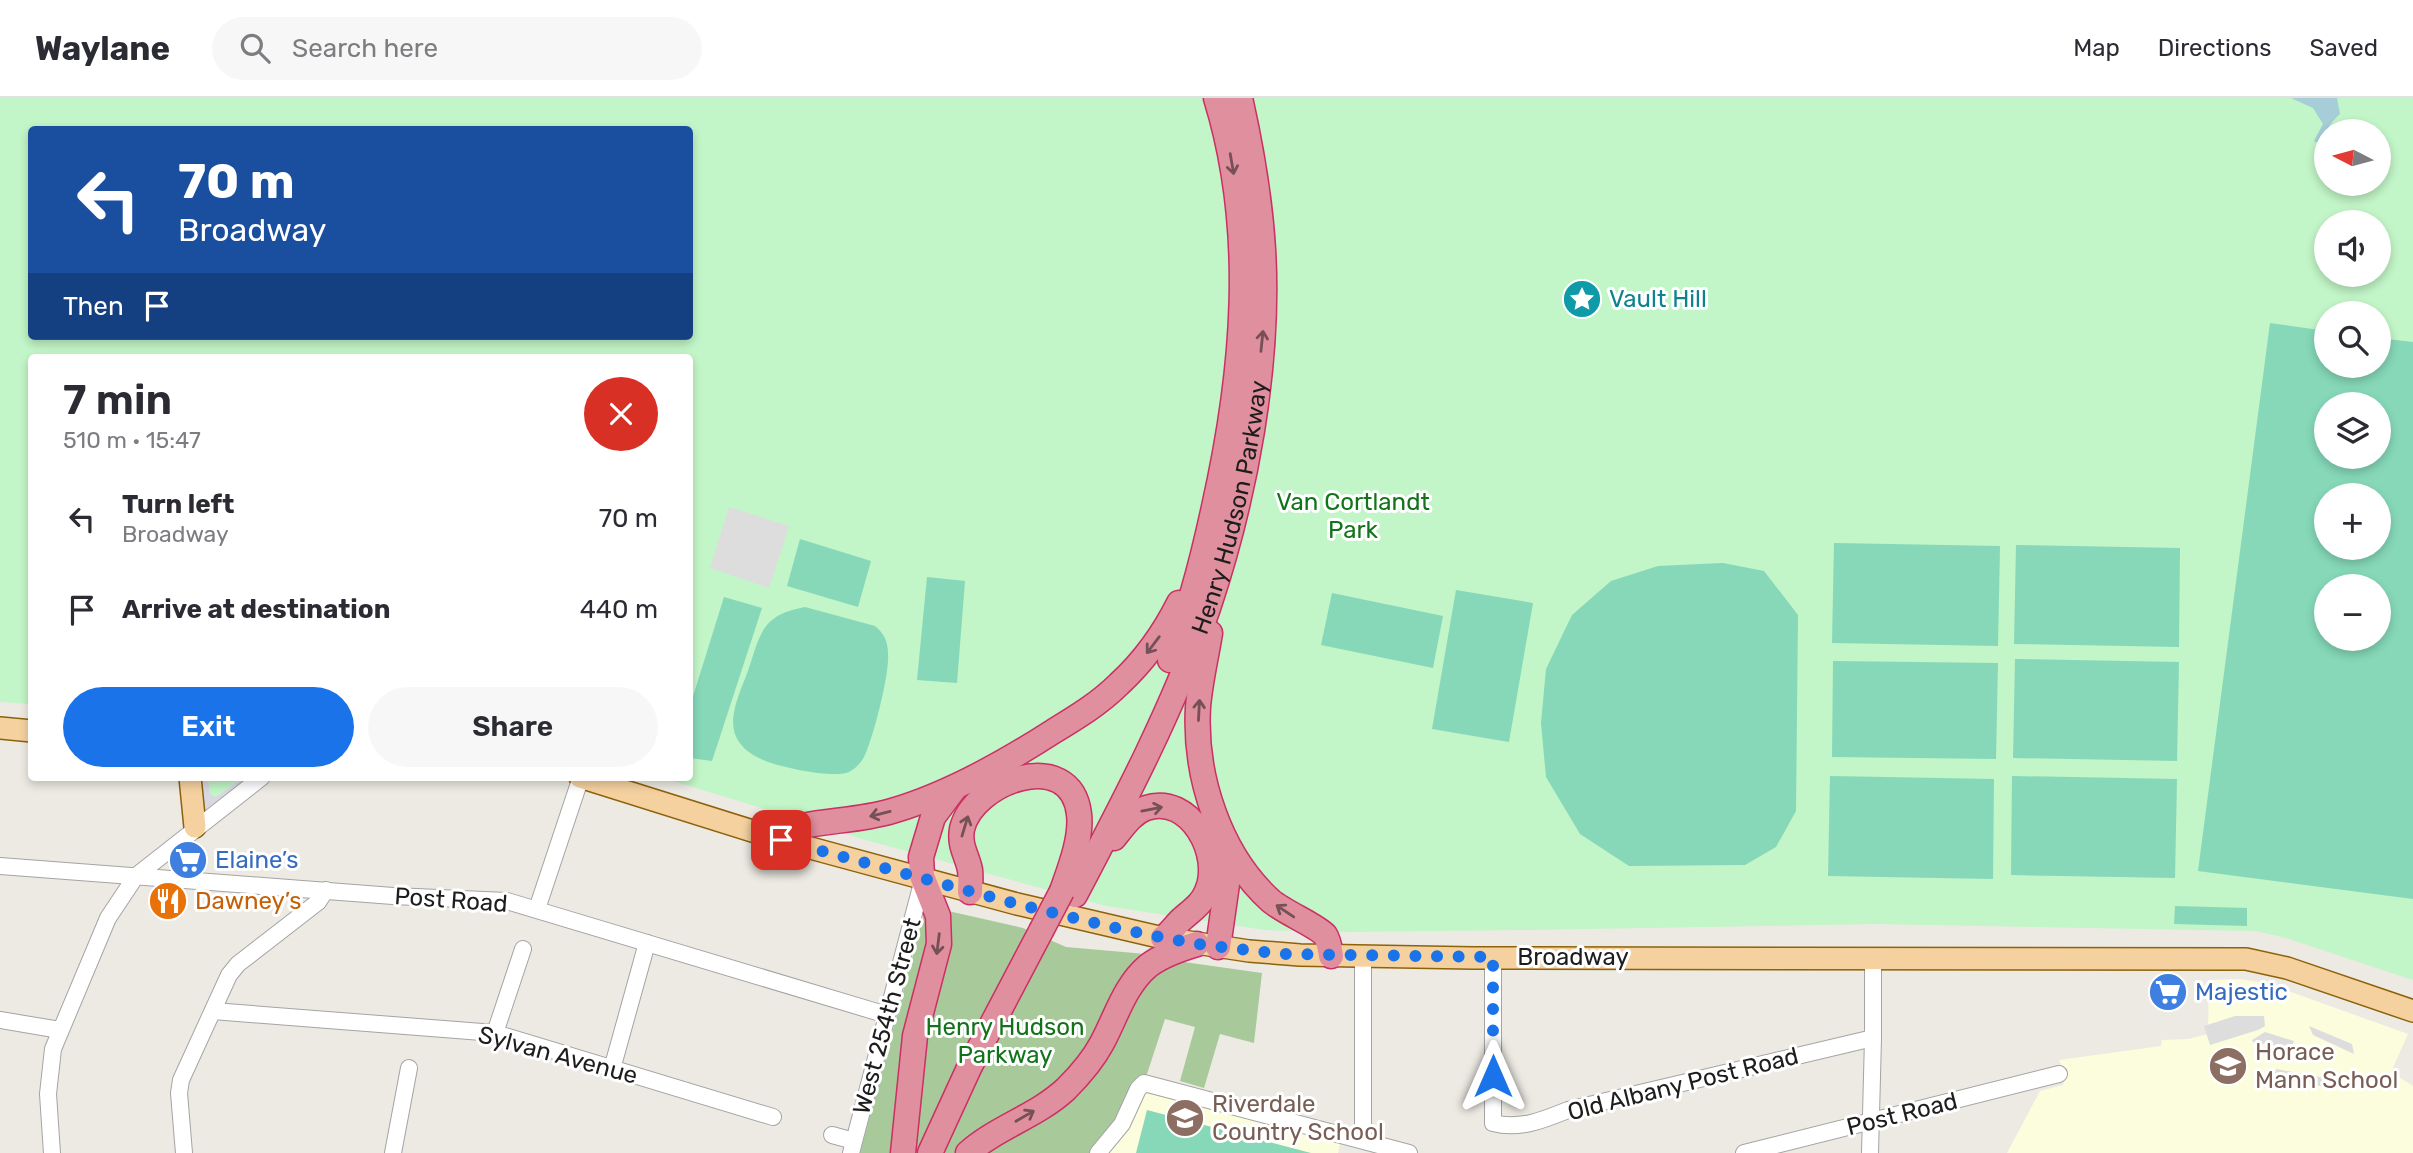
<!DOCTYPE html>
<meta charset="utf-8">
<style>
body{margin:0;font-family:Rubik,sans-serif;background:#f7f7f7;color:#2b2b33;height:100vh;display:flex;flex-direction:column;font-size:26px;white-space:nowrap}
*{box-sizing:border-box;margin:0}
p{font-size:23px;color:#7c7c81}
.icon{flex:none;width:38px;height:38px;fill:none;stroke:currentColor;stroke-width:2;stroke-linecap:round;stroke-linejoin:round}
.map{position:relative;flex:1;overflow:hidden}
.panel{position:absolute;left:28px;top:256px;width:665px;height:427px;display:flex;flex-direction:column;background:#fff;border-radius:7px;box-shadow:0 4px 10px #0003}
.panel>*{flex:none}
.guide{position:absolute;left:28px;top:28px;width:665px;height:214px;border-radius:7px;box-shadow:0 4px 10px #0003;background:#1a4fa0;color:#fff;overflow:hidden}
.needle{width:46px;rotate:276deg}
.fabs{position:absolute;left:2314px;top:21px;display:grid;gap:14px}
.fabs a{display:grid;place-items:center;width:77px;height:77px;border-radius:50%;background:#fff;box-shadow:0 4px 10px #0003;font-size:35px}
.pin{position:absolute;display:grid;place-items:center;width:60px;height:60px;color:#fff;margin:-30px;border-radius:14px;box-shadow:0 4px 10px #0006}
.me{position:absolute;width:77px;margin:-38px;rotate:0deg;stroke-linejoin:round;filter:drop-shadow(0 0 5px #0008)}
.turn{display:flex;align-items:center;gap:24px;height:147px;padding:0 35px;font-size:32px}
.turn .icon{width:91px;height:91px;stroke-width:2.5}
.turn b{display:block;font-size:49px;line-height:60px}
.then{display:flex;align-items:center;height:66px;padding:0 35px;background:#0003;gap:14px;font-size:26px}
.round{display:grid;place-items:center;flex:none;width:74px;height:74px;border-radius:37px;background:#f7f7f7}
.overview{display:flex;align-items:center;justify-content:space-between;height:119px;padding:0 35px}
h1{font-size:42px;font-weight:600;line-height:52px}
.action{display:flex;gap:14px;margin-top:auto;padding:14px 35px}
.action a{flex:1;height:80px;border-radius:42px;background:#1a73e8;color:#fff;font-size:28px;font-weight:600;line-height:80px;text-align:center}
.action a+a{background:#f7f7f7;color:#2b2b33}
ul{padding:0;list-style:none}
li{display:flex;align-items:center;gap:21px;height:91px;padding:0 35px}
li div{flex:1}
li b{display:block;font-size:26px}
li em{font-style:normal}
header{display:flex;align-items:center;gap:42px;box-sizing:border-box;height:98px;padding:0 35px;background:#fff;border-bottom:2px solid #e1e1e2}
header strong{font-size:33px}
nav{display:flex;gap:38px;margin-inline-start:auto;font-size:24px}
.search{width:490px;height:63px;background:#f7f7f7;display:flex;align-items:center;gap:18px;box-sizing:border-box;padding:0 24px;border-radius:38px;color:#7c7c81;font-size:26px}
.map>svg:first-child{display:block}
</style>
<header>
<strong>Waylane</strong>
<div class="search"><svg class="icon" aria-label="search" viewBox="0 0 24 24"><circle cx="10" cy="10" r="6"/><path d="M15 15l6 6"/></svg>Search here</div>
<nav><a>Map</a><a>Directions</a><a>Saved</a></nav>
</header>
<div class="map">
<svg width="2413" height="1055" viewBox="0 0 2413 1055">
<rect width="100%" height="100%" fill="#edeae3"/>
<!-- education -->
<g fill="#fcfddd">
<polygon points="2240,881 2266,885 2408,936 2391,974 2413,988 2413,1055 2007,1055 2040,993 2063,987 2065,978 2059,962 2161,948 2162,942 2188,941 2208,936 2209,882"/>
<polygon points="1143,994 1340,1045 1338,1055 1102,1055"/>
</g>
<!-- forest -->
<polygon fill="#a8ca9a" points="926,808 1023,830 1066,849 1146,856 1177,863 1262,875 1254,945 1220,936 1204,990 1180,983 1195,929 1165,921 1147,976 1135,987 1121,1018 1092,1055 860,1055"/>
<!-- park -->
<g fill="#c2f5c7" fill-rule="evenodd">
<path d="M0,0H2413V882L2286,840L2256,833L1875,826L1527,832L1344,834L1265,832L1106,808L866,742L660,679H690V259H32L31,606L0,604ZM32,32H690V238H32ZM2326,33H2378V86H2326ZM2326,124H2378V177H2326ZM2326,215H2378V268H2326ZM2326,306H2378V359H2326ZM2326,397H2378V450H2326ZM2326,488H2378V541H2326Z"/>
<polygon points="208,679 244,679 216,699 210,697"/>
</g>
<!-- pitch -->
<g fill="#86d8b9" fill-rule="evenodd">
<path d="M2270,225L2326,233V268H2378V240L2413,244V801L2198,773ZM2326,306H2378V359H2326ZM2326,397H2378V450H2326ZM2326,488H2378V541H2326Z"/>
<polygon points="800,441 871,463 858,509 787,488"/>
<polygon points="1834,445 2000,448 1998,548 1832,545"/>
<polygon points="2016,447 2180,450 2179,549 2014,546"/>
<polygon points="1723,465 1764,473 1798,517 1796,713 1776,749 1745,767 1629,768 1580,736 1546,679 1541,625 1546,571 1572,517 1611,483 1658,468"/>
<polygon points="927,479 965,483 957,585 917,582"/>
<polygon points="1456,492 1533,505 1509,644 1432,631"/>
<polygon points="1332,495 1443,518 1433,570 1321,547"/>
<polygon points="724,499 762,510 712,663 690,660 690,608"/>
<path d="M805,509L875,528C884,535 888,544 888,555C890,575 873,641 864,659C861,665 855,671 849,674C834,681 777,669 761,661C750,656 739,648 735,636C728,616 743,588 749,570C761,533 763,517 805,509Z"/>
<polygon points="2015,561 2179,564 2177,663 2013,660"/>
<polygon points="1833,563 1998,565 1996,661 1832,659"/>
<polygon points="1830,678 1994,681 1993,781 1828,778"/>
<polygon points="2012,678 2177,681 2175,780 2011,777"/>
<polygon points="2175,808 2247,810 2247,828 2174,826"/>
<polygon points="1147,1012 1311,1055 1136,1055"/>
</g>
<!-- parking -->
<g fill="#ddd">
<polygon points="729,409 789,428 769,490 710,470"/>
<polygon points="2235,918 2264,918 2265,928 2258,932 2210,947 2204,928"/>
<polygon points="2309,928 2352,946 2354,956 2313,937"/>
<polygon points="2265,934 2294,943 2291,953 2265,945 2257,950 2252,942"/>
<polygon points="2276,971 2331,981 2330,990 2274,979"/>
</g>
<!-- plaza -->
<polygon fill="#d8d8e3" points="200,679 208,679 210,696 216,699 244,679 249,679 204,713"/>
<!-- water -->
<path fill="#a6cdd8" d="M2291,0H2337L2340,16C2325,29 2322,43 2318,63V45L2314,43L2323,26L2313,10Z"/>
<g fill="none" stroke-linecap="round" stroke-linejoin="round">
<!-- minor casing -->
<g stroke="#a4a4a4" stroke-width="18">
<g id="minor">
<polyline points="0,768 393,798 507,803 887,917"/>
<polyline points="537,811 581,679"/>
<path d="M1493,859V1025C1520,1032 1543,1022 1568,1012L1873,940"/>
<polyline points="213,913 495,935 773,1019"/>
<polyline points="0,922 60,932"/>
<polyline points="495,935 523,851"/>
<polyline points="612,971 647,845"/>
<polyline points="832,1037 854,1043"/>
<polyline points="1363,1042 1363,858"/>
<polyline points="52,1055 48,996 53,951 108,820 136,778 262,679"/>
<polyline points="184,1055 179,995 181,982 229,877 238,866 318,804 326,792"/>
<polyline points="393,1055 409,970"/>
<polyline points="851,1055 923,781"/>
<polyline points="1098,1055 1122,1026 1138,991 1144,985 1409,1055"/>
<polyline points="1744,1055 2059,976"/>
<polyline points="1870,1055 1873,940 1873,860"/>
</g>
</g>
<!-- major casing -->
<g stroke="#8c620a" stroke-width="24">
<g id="major">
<polyline points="0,630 32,633"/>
<polyline points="190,679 195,729"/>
<polyline points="580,679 781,742 1017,806 1163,840 1249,853 1300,857 1473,860 2246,861 2287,870 2413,913"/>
</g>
</g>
<!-- highway casing -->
<g stroke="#cc2f64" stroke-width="27">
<g id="highway">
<path d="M1210,535C1206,560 1200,584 1198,609C1194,677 1219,756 1271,803C1284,814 1317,828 1325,837C1329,843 1330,851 1331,858"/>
<path d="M1170,562C1190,512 1203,460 1214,409C1244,275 1257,133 1216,0"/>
<path d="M1114,740C1123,729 1132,715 1146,710C1190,695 1223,757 1207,793C1202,806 1192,812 1182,821C1175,827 1171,835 1163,840"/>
<path d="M781,742L793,732L802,728C832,722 862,722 892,713C947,697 1006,664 1054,633C1077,619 1100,605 1119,586C1144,563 1164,535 1179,505"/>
<path d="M970,794C970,787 971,779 970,772C967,757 959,748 962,731C973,683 1071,648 1079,716C1082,740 1070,770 1062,793"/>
<path id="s1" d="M1075,797C1124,704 1174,609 1208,510C1245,400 1270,267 1263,151C1260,101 1251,49 1240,0"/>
<polyline points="1218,849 1228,779 1226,753"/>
<polyline points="903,1055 915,938 939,846 938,818 922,778 921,759 933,719 954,691"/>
<polyline points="930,1055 969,970 1041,833"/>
<path d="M968,1055C997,1029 1037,1018 1066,991C1080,977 1093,962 1102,945C1116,919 1125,887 1148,868C1162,857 1180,851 1197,846"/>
</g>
</g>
<!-- minor -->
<use href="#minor" stroke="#fff" stroke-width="16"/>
<!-- major -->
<use href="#major" stroke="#f5d1a0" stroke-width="21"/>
<!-- highway -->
<use href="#highway" stroke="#e08f9e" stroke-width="24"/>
<!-- highway-bridge casing -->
<g stroke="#cc2f64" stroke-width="27" stroke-linecap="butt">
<polyline id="highway-bridge" points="1041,833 1062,793"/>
</g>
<!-- highway-bridge -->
<use href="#highway-bridge" stroke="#e08f9e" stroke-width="24"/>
</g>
<!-- one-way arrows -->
<defs><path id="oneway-shaft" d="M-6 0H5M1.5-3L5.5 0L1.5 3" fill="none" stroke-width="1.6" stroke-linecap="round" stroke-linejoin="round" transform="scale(1.75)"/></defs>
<g stroke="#755057">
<use href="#oneway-shaft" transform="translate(1232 66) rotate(80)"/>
<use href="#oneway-shaft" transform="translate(1262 243) rotate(-84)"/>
<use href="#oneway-shaft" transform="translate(1153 547) rotate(127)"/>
<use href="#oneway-shaft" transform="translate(1199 612) rotate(-87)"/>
<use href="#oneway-shaft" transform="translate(1152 711) rotate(-11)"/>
<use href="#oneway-shaft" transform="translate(880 716) rotate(166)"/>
<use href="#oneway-shaft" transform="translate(965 728) rotate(-73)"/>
<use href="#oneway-shaft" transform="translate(1285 813) rotate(-146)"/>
<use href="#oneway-shaft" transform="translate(938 846) rotate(97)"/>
<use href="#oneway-shaft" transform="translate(1025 1018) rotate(-30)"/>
</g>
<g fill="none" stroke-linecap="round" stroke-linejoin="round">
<!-- route -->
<polyline stroke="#1a73e8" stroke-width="12" stroke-dasharray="0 21.6" points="781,742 1017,806 1124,832 1197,846 1281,856 1493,859 1493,978"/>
</g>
<!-- icons -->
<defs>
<g id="sight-disc" transform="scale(2.0125)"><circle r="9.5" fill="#0f9aa8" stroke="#fff"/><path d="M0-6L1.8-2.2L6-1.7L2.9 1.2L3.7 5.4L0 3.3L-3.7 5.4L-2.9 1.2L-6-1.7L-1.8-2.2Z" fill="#fff"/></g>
<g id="supermarket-disc" transform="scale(2.0125)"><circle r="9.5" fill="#3f7fe0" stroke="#fff"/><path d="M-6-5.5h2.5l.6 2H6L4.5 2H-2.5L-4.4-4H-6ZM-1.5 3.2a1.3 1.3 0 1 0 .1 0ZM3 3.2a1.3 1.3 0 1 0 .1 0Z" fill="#fff"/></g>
<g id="restaurant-disc" transform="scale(2.0125)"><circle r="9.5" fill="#e8710a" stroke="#fff"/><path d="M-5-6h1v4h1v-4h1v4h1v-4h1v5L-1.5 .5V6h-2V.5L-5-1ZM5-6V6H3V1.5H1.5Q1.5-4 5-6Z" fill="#fff"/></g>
<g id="school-disc" transform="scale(2.0125)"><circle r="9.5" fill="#8d6e63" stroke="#fff"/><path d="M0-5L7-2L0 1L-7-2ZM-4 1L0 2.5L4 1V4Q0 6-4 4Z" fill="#fff"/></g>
</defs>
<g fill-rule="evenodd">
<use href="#sight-disc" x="1582" y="201"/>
<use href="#supermarket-disc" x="188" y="762"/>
<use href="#restaurant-disc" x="168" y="803"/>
<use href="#supermarket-disc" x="2168" y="894"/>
<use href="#school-disc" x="2228" y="968"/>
<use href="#school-disc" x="1185" y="1020"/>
</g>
<g text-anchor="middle" stroke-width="6" stroke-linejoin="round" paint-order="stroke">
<!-- culture labels -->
<g font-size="24" fill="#0d838f" stroke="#fff" text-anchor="start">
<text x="1609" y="209">Vault Hill</text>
</g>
<!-- park labels -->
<g font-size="24" fill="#12731b" stroke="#fff">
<text x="1353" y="412">Van Cortlandt<tspan x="1353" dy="28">Park</tspan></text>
<text x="1005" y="937">Henry Hudson<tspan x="1005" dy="28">Parkway</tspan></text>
</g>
<!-- street labels -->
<g font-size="24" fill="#1d1d1d" stroke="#fff">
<text dy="8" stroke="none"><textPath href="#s1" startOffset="420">Henry Hudson Parkway</textPath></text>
<text transform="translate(451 802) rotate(4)" y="8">Post Road</text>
<text x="1573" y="867">Broadway</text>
<text transform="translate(887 918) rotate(-75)" y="8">West 254th Street</text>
<text transform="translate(558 957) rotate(15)" y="8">Sylvan Avenue</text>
<text transform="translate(1683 986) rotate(-14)" y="8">Old Albany Post Road</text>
<text transform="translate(1902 1016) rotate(-14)" y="8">Post Road</text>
</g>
<!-- shop labels -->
<g font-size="24" fill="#366cbe" stroke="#fff" text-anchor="start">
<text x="215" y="770">Elaine’s</text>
<text x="2195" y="902">Majestic</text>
</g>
<!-- food labels -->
<g font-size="24" fill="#c56008" stroke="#fff" text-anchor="start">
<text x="195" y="811">Dawney’s</text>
</g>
<!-- education labels -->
<g font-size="24" fill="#785e54" stroke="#fff" text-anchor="start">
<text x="2255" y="962">Horace<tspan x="2255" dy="28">Mann School</tspan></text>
<text x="1212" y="1014">Riverdale<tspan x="1212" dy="28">Country School</tspan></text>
</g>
</g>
</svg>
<div class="fabs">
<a><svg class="needle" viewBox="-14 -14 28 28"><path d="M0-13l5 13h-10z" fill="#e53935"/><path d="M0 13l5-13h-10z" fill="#7c7c81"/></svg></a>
<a><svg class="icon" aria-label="sound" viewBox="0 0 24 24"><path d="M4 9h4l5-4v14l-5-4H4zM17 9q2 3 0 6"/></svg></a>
<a><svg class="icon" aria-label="search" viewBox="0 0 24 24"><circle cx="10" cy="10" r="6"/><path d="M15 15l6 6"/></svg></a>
<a><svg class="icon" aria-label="layers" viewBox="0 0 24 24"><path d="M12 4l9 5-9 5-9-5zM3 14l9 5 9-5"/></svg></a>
<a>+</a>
<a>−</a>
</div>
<div class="pin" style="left:781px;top:742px;background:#d93025"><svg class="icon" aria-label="arrive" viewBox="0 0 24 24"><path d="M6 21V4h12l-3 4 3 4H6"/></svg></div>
<svg class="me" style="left:1493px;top:978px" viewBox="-20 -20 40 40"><path d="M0-17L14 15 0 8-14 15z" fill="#1a73e8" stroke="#fff" stroke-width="4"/></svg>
<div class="guide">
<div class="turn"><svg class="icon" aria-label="left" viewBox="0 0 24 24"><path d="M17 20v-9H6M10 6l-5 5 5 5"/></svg><div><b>70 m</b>Broadway</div></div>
<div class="then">Then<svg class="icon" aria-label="arrive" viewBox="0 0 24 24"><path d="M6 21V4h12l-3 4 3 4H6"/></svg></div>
</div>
<section class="panel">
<div class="overview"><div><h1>7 min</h1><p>510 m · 15:47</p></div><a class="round" style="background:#d93025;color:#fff"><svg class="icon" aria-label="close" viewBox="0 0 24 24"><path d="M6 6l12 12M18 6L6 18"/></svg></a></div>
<ul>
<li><svg class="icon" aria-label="left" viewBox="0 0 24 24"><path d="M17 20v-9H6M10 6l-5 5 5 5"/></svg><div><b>Turn left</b><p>Broadway</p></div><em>70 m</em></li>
<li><svg class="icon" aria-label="arrive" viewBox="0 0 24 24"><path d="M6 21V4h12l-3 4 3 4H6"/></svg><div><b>Arrive at destination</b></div><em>440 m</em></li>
</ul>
<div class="action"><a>Exit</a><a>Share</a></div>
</section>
</div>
